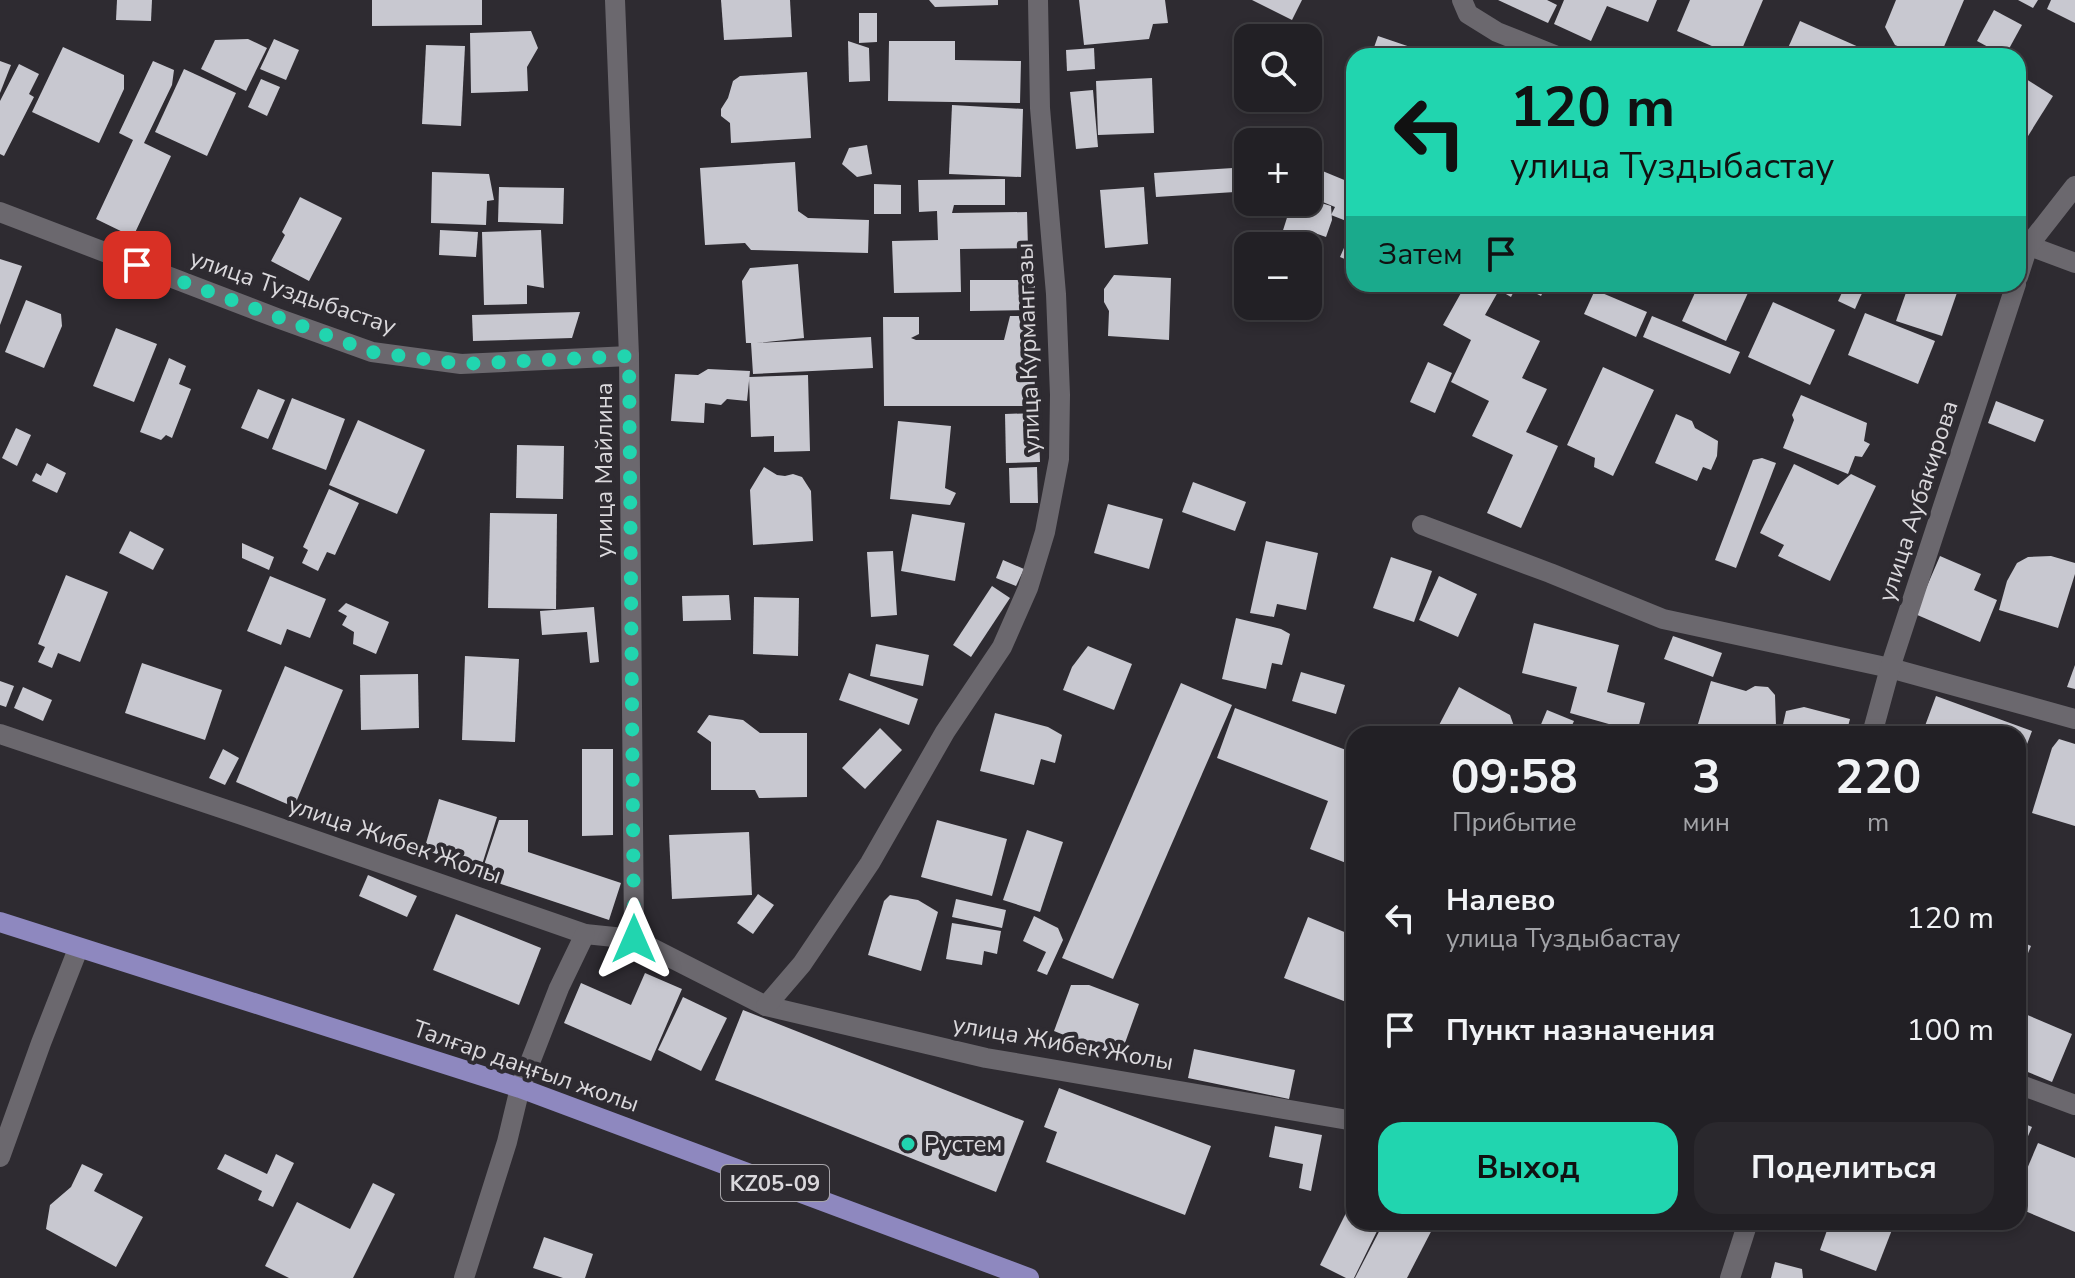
<!DOCTYPE html>
<html lang="ru">
<meta charset="utf-8">
<style>
body{margin:0;font-family:"Nunito Sans",sans-serif;background:#2a282d;color:#f1f3f6;height:100vh;display:flex;flex-direction:column;font-size:30px;white-space:nowrap}
*{box-sizing:border-box;margin:0}
p{font-size:26px;color:#a2a3a7}
.icon{flex:none;width:44px;height:44px;fill:none;stroke:currentColor;stroke-width:2;stroke-linecap:round;stroke-linejoin:round}
.map{position:relative;flex:1;overflow:hidden}
.sheet{position:absolute;left:1346px;top:726px;width:680px;height:504px;display:flex;flex-direction:column;background:#222025;border-radius:24px;box-shadow:0 4px 12px #0003,0 0 0 2px #3f3e42}
.sheet>*{flex:none}
.top-card{position:absolute;left:1346px;top:48px;width:680px;height:244px;border-radius:24px;box-shadow:0 4px 12px #0003,0 0 0 2px #3f3e42;background:#21d5af;color:#111;overflow:hidden}
.buttons{position:absolute;left:1234px;top:24px;display:grid;gap:16px}
.buttons a{display:grid;place-items:center;width:88px;height:88px;border-radius:16px;background:#222025;box-shadow:0 4px 12px #0003,0 0 0 2px #3f3e42;font-size:40px}
.pin{position:absolute;display:grid;place-items:center;width:68px;height:68px;color:#fff;margin:-34px;border-radius:16px;box-shadow:0 4px 12px #0006}
.me{position:absolute;width:88px;margin:-44px;rotate:0deg;stroke-linejoin:round;filter:drop-shadow(0 0 6px #0008)}
.turn{display:flex;align-items:center;gap:28px;height:168px;padding:0 32px;font-size:36px}
.turn .icon{width:104px;height:104px;stroke-width:2.5}
.turn b{display:block;font-size:56px;line-height:68px}
.then{display:flex;align-items:center;height:76px;padding:0 32px;background:#0003;gap:16px;font-size:30px}
.eta{display:flex;justify-content:space-evenly;align-items:center;height:136px;text-align:center}
.eta b{font-size:48px;font-weight:700;line-height:56px}
.cta{display:flex;gap:16px;margin-top:auto;padding:16px 32px}
.cta a{flex:1;height:92px;border-radius:24px;background:#21d5af;color:#111;font-size:32px;font-weight:700;line-height:92px;text-align:center}
.cta a+a{background:#2a282d;color:#f1f3f6}
ul{padding:0;list-style:none}
li{display:flex;align-items:center;gap:24px;height:112px;padding:0 32px}
li div{flex:1}
li b{display:block;font-size:30px}
li em{font-style:normal}
.map>svg:first-child{display:block}
</style>
<div class="map">
<svg width="2075" height="1278" viewBox="0 0 2075 1278">
<rect width="100%" height="100%" fill="#2e2b31"/>
<!-- building -->
<g fill="#c8c8d0">
<polygon points="117,0 152,0 151,21 116,20"/>
<polygon points="372,0 482,0 482,25 372,26"/>
<polygon points="721,0 790,0 792,37 724,40"/>
<polygon points="929,0 998,0 998,5 935,7"/>
<polygon points="1079,0 1165,0 1168,23 1153,24 1149,39 1084,45"/>
<polygon points="1252,0 1302,0 1292,20"/>
<polygon points="1498,0 1547,0 1557,5 1548,23"/>
<polygon points="1564,0 1657,0 1648,22 1607,6 1591,41 1554,24"/>
<polygon points="1690,0 1763,0 1739,56 1735,56 1677,31"/>
<polygon points="1896,0 1964,0 1940,56 1921,56 1895,45 1885,27"/>
<polygon points="2018,0 2038,0 2033,8"/>
<polygon points="2051,0 2075,0 2075,23 2047,9"/>
<polygon points="1994,10 2022,25 2005,56 1977,41"/>
<polygon points="859,13 877,13 877,42 859,43"/>
<polygon points="1800,21 1870,52 1869,56 1787,56 1788,48"/>
<polygon points="531,31 538,48 527,67 528,91 471,93 470,33"/>
<polygon points="1378,36 1425,52 1424,56 1371,56"/>
<polygon points="248,39 267,48 246,91 201,69 215,40"/>
<polygon points="274,39 299,50 286,80 260,69"/>
<polygon points="848,41 869,48 870,81 849,82"/>
<polygon points="889,41 955,41 955,60 1021,61 1020,103 888,101"/>
<polygon points="426,45 465,46 461,126 422,124"/>
<polygon points="63,47 124,75 124,89 99,143 32,112"/>
<polygon points="1094,48 1095,69 1067,71 1066,50"/>
<polygon points="1977,49 1992,56 1974,56"/>
<polygon points="0,61 11,65 0,93"/>
<polygon points="153,61 174,70 172,85 144,143 171,156 133,237 96,219 133,140 119,133"/>
<polygon points="19,64 39,74 29,94 34,97 4,156 0,154 0,101"/>
<polygon points="184,69 236,93 207,156 155,132"/>
<polygon points="807,72 811,138 731,143 730,123 721,116 721,109 728,98 733,81 740,76"/>
<polygon points="2018,74 2053,96 2018,152"/>
<polygon points="1152,78 1154,133 1098,135 1096,81"/>
<polygon points="261,79 280,87 267,116 248,107"/>
<polygon points="1093,90 1098,147 1076,149 1070,92"/>
<polygon points="952,105 1023,109 1021,177 949,174"/>
<polygon points="867,145 872,174 857,177 842,164 849,148"/>
<polygon points="795,162 798,211 808,218 869,220 868,253 751,250 745,243 705,245 700,168"/>
<polygon points="1308,165 1354,184 1354,224 1331,215 1335,207 1308,196"/>
<polygon points="1233,168 1235,192 1156,197 1154,173"/>
<polygon points="432,172 489,174 494,200 487,201 486,225 431,223"/>
<polygon points="1005,179 1005,205 954,205 952,213 1027,212 1028,248 960,249 961,292 894,293 892,241 938,240 937,211 919,212 918,180"/>
<polygon points="874,184 901,185 901,214 874,214"/>
<polygon points="499,187 564,188 563,224 498,222"/>
<polygon points="1144,187 1148,244 1105,248 1100,190"/>
<polygon points="300,197 342,218 309,281 271,261 285,235 282,232"/>
<polygon points="1308,199 1331,206 1332,220 1326,237 1309,231 1305,246 1278,246 1292,202 1308,202"/>
<polygon points="1354,225 1354,263 1340,257"/>
<polygon points="440,230 478,232 476,257 439,255"/>
<polygon points="541,230 544,288 527,285 527,304 484,305 482,232"/>
<polygon points="0,259 22,266 0,325"/>
<polygon points="798,264 804,338 756,343 871,337 873,368 753,374 751,343 746,343 742,281 750,268"/>
<polygon points="1114,275 1171,278 1169,340 1108,336 1109,311 1104,302 1104,289"/>
<polygon points="970,280 1035,280 1035,310 970,311"/>
<polygon points="1466,284 1507,284 1515,289 1511,297 1499,290 1485,315 1540,341 1522,378 1547,389 1526,432 1558,446 1521,528 1487,513 1513,455 1472,436 1489,401 1451,382 1471,340 1443,325"/>
<polygon points="1518,284 1547,284 1541,296"/>
<polygon points="1699,284 1752,284 1726,341 1682,321"/>
<polygon points="1846,284 1866,284 1855,309 1838,301"/>
<polygon points="1909,284 1960,284 1942,336 1896,321"/>
<polygon points="1595,290 1647,312 1636,337 1584,314"/>
<polygon points="26,300 61,314 62,326 44,368 5,352"/>
<polygon points="1773,302 1835,330 1810,385 1748,357"/>
<polygon points="580,312 572,338 473,341 472,315"/>
<polygon points="1865,313 1935,341 1918,384 1848,355"/>
<polygon points="1010,316 1034,316 1035,406 884,406 883,317 919,317 919,334 911,338 916,340 1004,340"/>
<polygon points="1652,316 1740,352 1730,374 1643,337"/>
<polygon points="116,328 157,344 134,402 93,386"/>
<polygon points="169,358 186,366 179,384 191,389 172,438 166,435 161,440 140,432"/>
<polygon points="1428,362 1452,373 1435,413 1410,402"/>
<polygon points="1603,367 1654,390 1613,476 1594,467 1595,458 1567,445"/>
<polygon points="708,369 750,371 747,401 727,399 721,405 705,403 704,423 671,421 675,374 698,375"/>
<polygon points="808,375 810,451 774,452 774,436 751,437 749,377"/>
<polygon points="258,389 285,400 268,439 241,428"/>
<polygon points="1801,395 1867,423 1864,441 1870,444 1862,457 1855,456 1848,474 1783,448 1794,420 1792,415"/>
<polygon points="292,398 345,419 326,470 272,449"/>
<polygon points="1996,401 2044,420 2035,442 1988,423"/>
<polygon points="1038,413 1040,462 1006,463 1005,414"/>
<polygon points="1676,414 1692,421 1695,428 1718,441 1717,456 1711,470 1703,467 1697,481 1655,463"/>
<polygon points="358,420 425,450 397,514 329,485"/>
<polygon points="898,421 951,426 945,488 956,493 950,505 890,499"/>
<polygon points="16,428 31,435 17,466 2,458"/>
<polygon points="517,445 564,446 563,499 516,498"/>
<polygon points="1762,458 1776,463 1736,568 1715,560 1753,460"/>
<polygon points="47,463 66,473 57,493 32,481 36,473 41,476"/>
<polygon points="1794,464 1838,485 1851,474 1876,486 1830,581 1778,556 1784,545 1760,533"/>
<polygon points="764,467 777,475 785,476 793,474 802,477 811,491 813,541 753,545 750,490"/>
<polygon points="1037,467 1038,503 1010,503 1009,468"/>
<polygon points="1193,482 1246,502 1235,531 1182,512"/>
<polygon points="329,489 359,503 335,555 327,552 318,571 302,563 308,550 303,547"/>
<polygon points="1108,504 1163,519 1149,569 1094,553"/>
<polygon points="490,513 557,514 556,609 488,608"/>
<polygon points="912,514 965,523 955,581 901,571"/>
<polygon points="130,531 164,549 153,570 119,553"/>
<polygon points="1266,541 1318,553 1306,610 1277,604 1274,617 1250,613"/>
<polygon points="242,543 274,557 269,570 242,558"/>
<polygon points="893,551 897,615 871,617 867,552"/>
<polygon points="1940,556 1981,574 1974,590 1997,600 1980,642 1915,614"/>
<polygon points="2051,556 2075,563 2075,574 2058,628 1999,610 2007,581 2017,563 2028,557"/>
<polygon points="1391,557 1432,571 1414,622 1373,608"/>
<polygon points="1003,560 1024,569 1016,586 996,578"/>
<polygon points="66,575 108,592 80,662 58,653 52,668 38,662 45,647 38,644"/>
<polygon points="270,576 326,599 310,638 287,629 281,645 247,631"/>
<polygon points="1439,576 1477,594 1458,637 1419,620"/>
<polygon points="992,586 1010,598 971,657 953,645"/>
<polygon points="729,595 731,620 683,621 682,596"/>
<polygon points="754,597 799,598 798,656 753,654"/>
<polygon points="346,603 389,622 376,654 353,644 354,632 342,625 347,616 338,611"/>
<polygon points="594,607 599,662 590,663 587,632 542,635 540,611"/>
<polygon points="1236,618 1281,629 1290,634 1282,665 1272,663 1266,689 1222,679"/>
<polygon points="1534,623 1619,645 1607,692 1645,703 1637,732 1570,713 1577,687 1522,673"/>
<polygon points="1673,636 1722,653 1713,677 1664,659"/>
<polygon points="876,644 929,655 923,686 870,676"/>
<polygon points="1088,646 1132,664 1114,710 1063,690 1072,667"/>
<polygon points="465,656 519,659 515,742 462,740"/>
<polygon points="142,663 222,690 205,740 125,713"/>
<polygon points="2075,665 2075,689 2067,687"/>
<polygon points="285,666 343,690 294,807 236,782"/>
<polygon points="1301,672 1345,685 1336,714 1292,701"/>
<polygon points="849,673 918,699 909,725 839,700"/>
<polygon points="418,674 419,728 361,730 360,675"/>
<polygon points="0,681 14,686 6,707 0,705"/>
<polygon points="1711,681 1746,691 1755,686 1768,687 1775,695 1776,726 1782,729 1786,711 1804,707 1850,719 1846,734 1695,734"/>
<polygon points="1181,683 1232,705 1113,979 1062,958"/>
<polygon points="23,687 52,700 43,721 14,708"/>
<polygon points="1459,687 1510,715 1515,729 1512,734 1447,734 1437,729"/>
<polygon points="1936,696 2032,731 2018,768 2018,734 1922,734"/>
<polygon points="1235,708 1354,753 1354,866 1310,849 1328,801 1217,758"/>
<polygon points="1547,710 1574,721 1568,734 1537,734"/>
<polygon points="995,713 1048,727 1062,735 1055,763 1041,759 1034,785 980,771"/>
<polygon points="709,715 743,720 760,733 807,733 807,797 759,798 755,790 711,790 711,742 697,732"/>
<polygon points="880,728 902,750 865,789 842,768"/>
<polygon points="2059,739 2075,744 2075,826 2032,813 2052,748"/>
<polygon points="223,749 239,758 225,785 209,778"/>
<polygon points="582,749 613,749 613,835 582,836"/>
<polygon points="439,799 497,817 481,868 424,850"/>
<polygon points="499,820 528,820 528,852 621,883 609,920 480,877"/>
<polygon points="937,820 1007,839 992,896 921,877"/>
<polygon points="1027,830 1063,842 1040,912 1003,900"/>
<polygon points="749,832 752,895 672,899 669,835"/>
<polygon points="2018,832 2028,836 2018,860"/>
<polygon points="368,875 417,896 407,917 359,896"/>
<polygon points="758,894 774,905 753,934 737,923"/>
<polygon points="890,895 918,900 938,912 921,971 868,955 884,901"/>
<polygon points="956,899 1006,910 1002,928 952,917"/>
<polygon points="456,914 541,948 519,1005 433,970"/>
<polygon points="1034,916 1058,928 1063,940 1047,975 1037,971 1046,952 1023,941"/>
<polygon points="1308,917 1354,936 1354,1005 1284,978"/>
<polygon points="952,923 1001,931 997,954 984,951 982,965 946,959"/>
<polygon points="2018,940 2031,946 2018,977"/>
<polygon points="645,973 682,989 651,1061 564,1023 581,983 631,1005"/>
<polygon points="1071,985 1089,985 1139,1004 1120,1057 1054,1031"/>
<polygon points="683,997 727,1018 701,1071 658,1050"/>
<polygon points="743,1010 1024,1121 996,1192 715,1080"/>
<polygon points="2018,1011 2072,1034 2052,1082 2018,1068"/>
<polygon points="1194,1049 1295,1070 1289,1099 1188,1078"/>
<polygon points="1059,1088 1211,1146 1185,1215 1046,1162 1057,1132 1044,1127"/>
<polygon points="2018,1121 2032,1127 2018,1159"/>
<polygon points="1275,1126 1322,1135 1311,1191 1299,1188 1303,1164 1269,1157"/>
<polygon points="2038,1143 2075,1158 2075,1232 2018,1208 2018,1190"/>
<polygon points="225,1154 267,1174 276,1154 294,1163 273,1207 258,1200 262,1191 217,1169"/>
<polygon points="82,1164 103,1174 94,1191 143,1217 116,1267 46,1229 50,1205 71,1187"/>
<polygon points="373,1183 395,1194 353,1278 289,1278 265,1266 297,1202 350,1229"/>
<polygon points="1348,1209 1354,1212 1354,1222 1374,1222 1380,1225 1354,1278 1346,1278 1320,1265"/>
<polygon points="1384,1222 1436,1222 1407,1278 1355,1278"/>
<polygon points="1830,1222 1895,1222 1876,1271 1820,1250"/>
<polygon points="544,1237 593,1254 585,1278 563,1278 533,1268"/>
<polygon points="1775,1262 1802,1269 1803,1278 1771,1278"/>
</g>
<g fill="none" stroke-linecap="round" stroke-linejoin="round">
<!-- minor -->
<g stroke="#6b686e" stroke-width="20">
<polyline points="615,0 629,356 634,939"/>
<polyline points="1462,0 1468,14 1497,32 1557,56"/>
<polyline points="0,212 277,318 372,352 461,364 629,356"/>
<polyline points="2019,242 2075,263"/>
<polyline points="2018,277 2028,246 2075,186"/>
<polyline points="1422,525 1550,573 1663,619 1890,668 2075,719"/>
<polyline points="0,734 242,815 585,934 634,939 766,1006 986,1058 1354,1121"/>
<polyline points="1872,734 1890,668 2016,284"/>
<polyline points="766,1006 802,964 870,863 945,732 1002,647 1028,588 1045,532 1059,459 1060,395 1056,294 1040,108 1038,0"/>
<polyline points="2018,1084 2075,1105"/>
<polyline points="0,1157 41,1043 78,949"/>
<polyline points="464,1278 507,1142 520,1088 559,988 585,934"/>
<polyline points="1730,1278 1748,1222"/>
</g>
<!-- primary -->
<polyline stroke="#8e88bf" stroke-width="20" points="0,922 520,1088 1029,1278"/>
</g>
<g fill="none" stroke-linecap="round" stroke-linejoin="round">
<!-- route -->
<polyline stroke="#21d5af" stroke-width="14" stroke-dasharray="0 25.2" points="137,265 372,352 461,364 629,356 634,939"/>
</g>
<!-- markers -->
<circle fill="#21d5af" stroke="#2e2b31" stroke-width="3" cx="908" cy="1144" r="8"/>
<g text-anchor="middle" stroke-width="8" stroke-linejoin="round" paint-order="stroke">
<!-- shield labels -->
<rect fill="#2e2b31" stroke="#a6a4a9" stroke-width="2" x="721" y="1165" width="108" height="36" rx="6"/>
<g font-size="22" font-weight="bold" fill="#dad8dc">
<text x="775" y="1191">KZ05-09</text>
</g>
<!-- street labels -->
<g font-size="24" fill="#dad8dc" stroke="#2e2b31">
<text transform="translate(293 292) rotate(19)" y="8">улица Туздыбастау</text>
<text transform="translate(1028 348) rotate(-92)" y="8">улица Курмангазы</text>
<text transform="translate(604 470) rotate(-90)" y="8">улица Майлина</text>
<text transform="translate(1918 501) rotate(-72)" y="8">улица Аубакирова</text>
<text transform="translate(395 840) rotate(19)" y="8">улица Жибек Жолы</text>
<text transform="translate(1063 1043) rotate(10)" y="8">улица Жибек Жолы</text>
<text transform="translate(526 1066) rotate(19)" y="8">Талғар даңғыл жолы</text>
</g>
<!-- poi labels -->
<g font-size="24" fill="#dad8dc" stroke="#2e2b31" text-anchor="start">
<text x="924" y="1152">Рустем</text>
</g>
</g>
</svg>
<div class="buttons">
<a><svg class="icon" aria-label="search" viewBox="0 0 24 24"><circle cx="10" cy="10" r="6"/><path d="M15 15l6 6"/></svg></a>
<a>+</a>
<a>−</a>
</div>
<div class="pin" style="left:137px;top:265px;background:#d93025"><svg class="icon" aria-label="arrive" viewBox="0 0 24 24"><path d="M6 21V4h12l-3 4 3 4H6"/></svg></div>
<svg class="me" style="left:634px;top:939px" viewBox="-20 -20 40 40"><path d="M0-17L14 15 0 8-14 15z" fill="#21d5af" stroke="#fff" stroke-width="4"/></svg>
<div class="top-card">
<div class="turn"><svg class="icon" aria-label="left" viewBox="0 0 24 24"><path d="M17 20v-9H6M10 6l-5 5 5 5"/></svg><div><b>120 m</b>улица Туздыбастау</div></div>
<div class="then">Затем<svg class="icon" aria-label="arrive" viewBox="0 0 24 24"><path d="M6 21V4h12l-3 4 3 4H6"/></svg></div>
</div>
<section class="sheet">
<div class="eta">
<div><b>09:58</b><p>Прибытие</p></div>
<div><b>3</b><p>мин</p></div>
<div><b>220</b><p>m</p></div>
</div>
<ul>
<li><svg class="icon" aria-label="left" viewBox="0 0 24 24"><path d="M17 20v-9H6M10 6l-5 5 5 5"/></svg><div><b>Налево</b><p>улица Туздыбастау</p></div><em>120 m</em></li>
<li><svg class="icon" aria-label="arrive" viewBox="0 0 24 24"><path d="M6 21V4h12l-3 4 3 4H6"/></svg><div><b>Пункт назначения</b></div><em>100 m</em></li>
</ul>
<div class="cta"><a>Выход</a><a>Поделиться</a></div>
</section>
</div>
